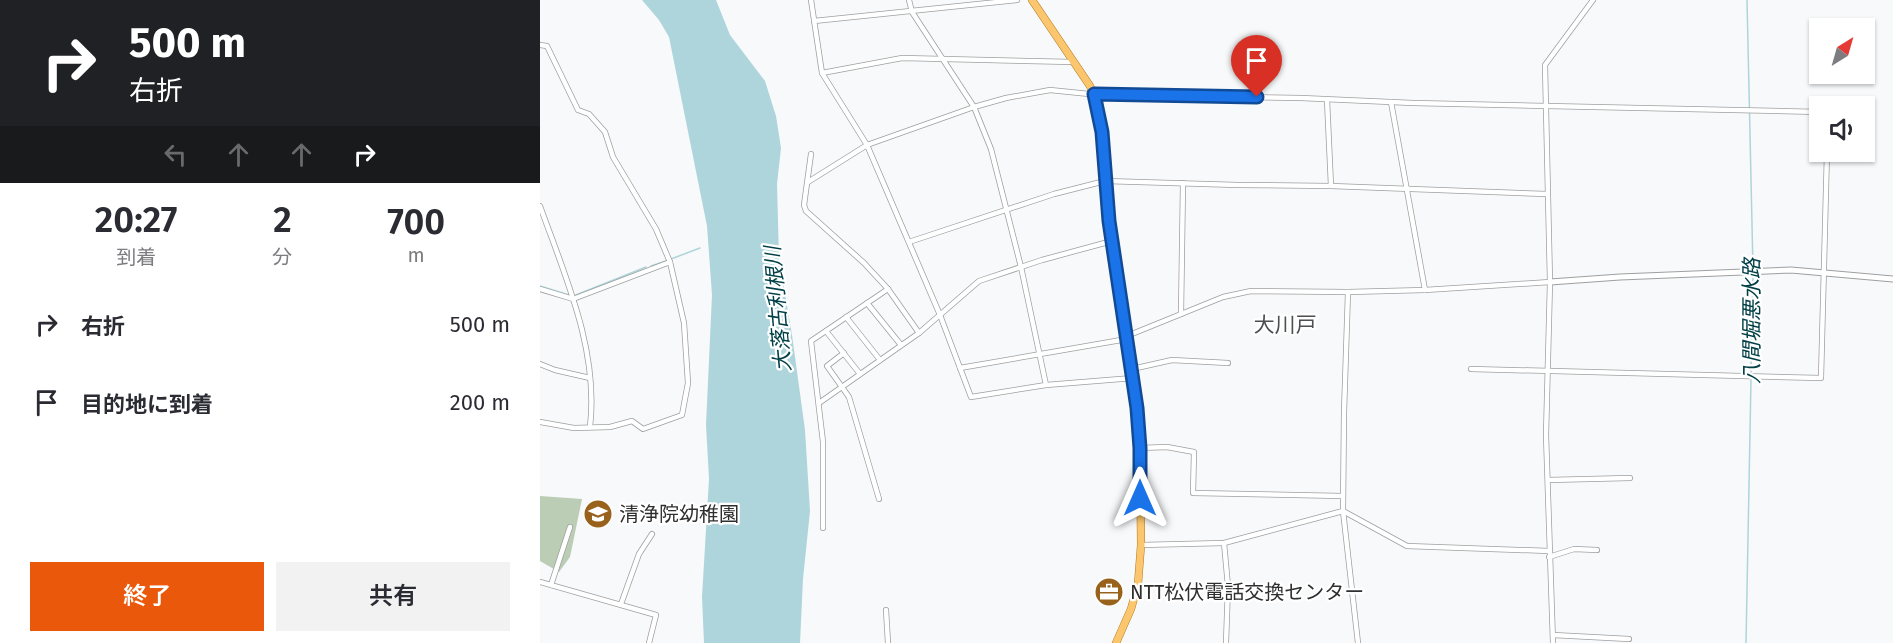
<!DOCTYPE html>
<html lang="ja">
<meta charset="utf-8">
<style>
body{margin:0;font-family:"Fira Sans","Noto Sans JP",sans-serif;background:#f2f2f3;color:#2b2b33;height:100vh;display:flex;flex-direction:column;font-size:22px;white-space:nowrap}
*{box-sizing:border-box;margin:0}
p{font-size:20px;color:#7c7c81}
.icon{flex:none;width:33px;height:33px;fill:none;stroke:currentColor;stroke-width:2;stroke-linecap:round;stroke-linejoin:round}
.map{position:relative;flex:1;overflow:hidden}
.drawer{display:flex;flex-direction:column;background:#fff;width:540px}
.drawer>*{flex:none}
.guide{background:#202124;color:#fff;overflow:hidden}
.needle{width:39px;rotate:37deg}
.controls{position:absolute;left:1269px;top:18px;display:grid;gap:12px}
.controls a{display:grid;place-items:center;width:66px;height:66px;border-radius:0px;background:#fff;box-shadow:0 2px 4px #0004;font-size:30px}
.pin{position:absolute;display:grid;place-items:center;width:51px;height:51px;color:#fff;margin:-62px -26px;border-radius:50% 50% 50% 0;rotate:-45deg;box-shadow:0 0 6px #0007}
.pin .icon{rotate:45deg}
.me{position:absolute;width:66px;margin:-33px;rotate:0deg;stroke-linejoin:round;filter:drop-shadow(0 0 4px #0008)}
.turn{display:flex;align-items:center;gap:21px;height:126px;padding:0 30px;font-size:27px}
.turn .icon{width:78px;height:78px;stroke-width:2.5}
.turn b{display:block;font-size:42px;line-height:51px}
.lanes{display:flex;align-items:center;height:57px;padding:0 30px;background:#0003;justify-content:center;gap:30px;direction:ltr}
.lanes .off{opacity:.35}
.eta{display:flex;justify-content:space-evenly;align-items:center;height:102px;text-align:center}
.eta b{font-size:36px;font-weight:600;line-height:42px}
.button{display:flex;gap:12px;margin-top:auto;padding:12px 30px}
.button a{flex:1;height:69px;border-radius:0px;background:#ea580c;color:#fff;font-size:24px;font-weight:600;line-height:69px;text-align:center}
.button a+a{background:#f2f2f3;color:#2b2b33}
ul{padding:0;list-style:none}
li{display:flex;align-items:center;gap:18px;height:78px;padding:0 30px}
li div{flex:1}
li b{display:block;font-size:22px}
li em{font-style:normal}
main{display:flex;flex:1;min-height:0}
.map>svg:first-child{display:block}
</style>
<main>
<section class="drawer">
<div class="guide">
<div class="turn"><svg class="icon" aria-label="right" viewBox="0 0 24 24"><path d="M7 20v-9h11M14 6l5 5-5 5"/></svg><div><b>500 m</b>右折</div></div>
<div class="lanes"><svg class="icon off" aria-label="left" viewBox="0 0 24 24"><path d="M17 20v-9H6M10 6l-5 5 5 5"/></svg><svg class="icon off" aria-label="ahead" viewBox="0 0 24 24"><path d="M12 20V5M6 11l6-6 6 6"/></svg><svg class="icon off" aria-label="ahead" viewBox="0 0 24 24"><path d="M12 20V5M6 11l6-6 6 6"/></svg><svg class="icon" aria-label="right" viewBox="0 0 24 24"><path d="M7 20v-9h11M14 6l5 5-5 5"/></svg></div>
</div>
<div class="eta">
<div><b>20:27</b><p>到着</p></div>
<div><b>2</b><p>分</p></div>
<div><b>700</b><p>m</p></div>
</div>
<ul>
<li><svg class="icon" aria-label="right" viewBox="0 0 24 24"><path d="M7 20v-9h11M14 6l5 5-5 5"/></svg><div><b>右折</b></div><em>500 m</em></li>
<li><svg class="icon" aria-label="arrive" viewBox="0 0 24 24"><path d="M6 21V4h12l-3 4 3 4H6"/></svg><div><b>目的地に到着</b></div><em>200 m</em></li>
</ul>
<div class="button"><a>終了</a><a>共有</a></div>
</section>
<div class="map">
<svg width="1353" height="643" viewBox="0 0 1353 643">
<rect width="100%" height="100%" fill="#f8f9fa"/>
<!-- green -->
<polygon fill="#bbcdb5" points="0,496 42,499 30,557 19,572 0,561"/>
<!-- water -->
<polygon fill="#add5db" points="102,0 176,0 190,35 225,81 236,116 241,148 237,184 239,259 252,335 265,430 270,511 263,579 260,643 164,643 162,597 169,479 166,425 172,295 167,226 129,37 119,20"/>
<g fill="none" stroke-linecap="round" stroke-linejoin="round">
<!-- stream -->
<g stroke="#add5db" stroke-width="1.5">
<polyline points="1207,0 1213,269"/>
<polyline points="131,259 160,248"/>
<polyline points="111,266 126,261"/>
<polyline points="0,286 29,295"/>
<polyline points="36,295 106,267"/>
<polyline points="1211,374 1213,274"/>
<polyline points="1206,643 1211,379"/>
</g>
<!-- minor casing -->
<g stroke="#9e9fa0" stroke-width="6">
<g id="minor">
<polyline points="271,0 282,73 327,145 400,315 431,397 506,385 593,378"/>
<polyline points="369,0 372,12 434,107 451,149 481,267 506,385"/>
<polyline points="274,21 477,0"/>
<polyline points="0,45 7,46 38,110 49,114 65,132 73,157 116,229 130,262 144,323 148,383 142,415 103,429 92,421 70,427 34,428 0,422"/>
<polyline points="282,73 362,58 534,62"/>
<polyline points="787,100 791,186"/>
<polyline points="851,102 885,290"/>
<polyline points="271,154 264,205 266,211 324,263 348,289 379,333"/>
<polyline points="268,182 327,145 434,107 466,98 510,90 559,95 761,98 873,103 1280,112"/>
<path d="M0,206C25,276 59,350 50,427"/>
<polyline points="369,242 514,194 565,181 698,185 791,186 1007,194"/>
<polyline points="0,289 33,299 130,262"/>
<polyline points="808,292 804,412 803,511 818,643"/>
<polyline points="327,303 361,345"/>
<polyline points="641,314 643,183"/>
<polyline points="306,317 340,360"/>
<polyline points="286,331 320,374"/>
<polyline points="587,336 683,297 711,291 808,292 885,290 1010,282"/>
<polyline points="304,353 287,366 309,397 339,499"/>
<polyline points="0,364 15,370 50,378"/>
<polyline points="420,368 587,339"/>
<polyline points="592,369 632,360 688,363"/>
<polyline points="931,369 1281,378 1287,152"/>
<polyline points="279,403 379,333 439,281 502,260 572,241"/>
<polyline points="600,448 627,447 654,452 653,493 803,496"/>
<polyline points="1008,480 1090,478"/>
<polyline points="283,528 283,442 271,341 348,289"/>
<polyline points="684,543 688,586 686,643"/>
<polyline points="601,545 684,543 803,511 867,546 1009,551"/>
<polyline points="1009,557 1034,549 1057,550"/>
<polyline points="0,582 116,615 109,643"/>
<polyline points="11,585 30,527"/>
<polyline points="81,604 99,554 112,534"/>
<polyline points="346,610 348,643"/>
<polyline points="1013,635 1089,639"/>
<polyline points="1013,643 1006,435 1010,282 1005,65 1053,0"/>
</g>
</g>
<!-- tertiary casing -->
<g stroke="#9e9fa0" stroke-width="7">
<polyline id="tertiary" points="1010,282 1080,277 1251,270 1353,279"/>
</g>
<!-- primary casing -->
<g stroke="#b27819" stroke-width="8">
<polyline id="primary" points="492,0 550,86 557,102 562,132 569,221 592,369 600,448 601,545 598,584 591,609 576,643"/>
</g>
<!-- minor -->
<use href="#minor" stroke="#fff" stroke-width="4.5"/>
<!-- tertiary -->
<use href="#tertiary" stroke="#fff" stroke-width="5"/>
<!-- primary -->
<use href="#primary" stroke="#fbc66d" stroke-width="7"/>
</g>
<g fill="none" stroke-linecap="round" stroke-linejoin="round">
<!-- route casing -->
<g stroke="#114b97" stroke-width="15">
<polyline id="route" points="600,498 600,448 597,408 569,221 562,132 554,94 717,97"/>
</g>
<!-- route -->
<use href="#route" stroke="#1a73e8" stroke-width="10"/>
</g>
<!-- icons -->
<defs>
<g id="school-disc" transform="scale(1.5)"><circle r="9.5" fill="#99621c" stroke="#fff"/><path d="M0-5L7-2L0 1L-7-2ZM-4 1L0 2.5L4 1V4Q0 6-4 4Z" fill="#fff"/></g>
<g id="office-disc" transform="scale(1.5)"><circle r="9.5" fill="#99621c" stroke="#fff"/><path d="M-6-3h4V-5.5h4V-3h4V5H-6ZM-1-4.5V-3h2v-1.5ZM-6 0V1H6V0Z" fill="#fff"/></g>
</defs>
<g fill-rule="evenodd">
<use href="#school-disc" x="58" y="514"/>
<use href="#office-disc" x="569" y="592"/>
</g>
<g text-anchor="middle" stroke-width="4.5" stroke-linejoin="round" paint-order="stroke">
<!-- poi labels -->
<g font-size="20" fill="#2f2f30" stroke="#fff" text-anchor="start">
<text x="79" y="521">清浄院幼稚園</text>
<text x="590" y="599">NTT松伏電話交換センター</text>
</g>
<!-- water labels -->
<g font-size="21" font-style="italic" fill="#014047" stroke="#fff">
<text transform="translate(238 309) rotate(-95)" y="7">大落古利根川</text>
<text transform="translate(1212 321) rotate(-90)" y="7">八間堀悪水路</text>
</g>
<!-- neighbourhood labels -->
<g font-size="21" fill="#4e4f50" stroke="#fff">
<text x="745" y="332">大川戸</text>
</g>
</g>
</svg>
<div class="controls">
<a><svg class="needle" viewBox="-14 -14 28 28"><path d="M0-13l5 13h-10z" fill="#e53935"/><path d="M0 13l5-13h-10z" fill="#7c7c81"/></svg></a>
<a><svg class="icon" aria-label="sound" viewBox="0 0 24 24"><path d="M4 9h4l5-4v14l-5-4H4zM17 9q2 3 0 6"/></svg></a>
</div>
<div class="pin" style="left:717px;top:97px;background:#d93025"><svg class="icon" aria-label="arrive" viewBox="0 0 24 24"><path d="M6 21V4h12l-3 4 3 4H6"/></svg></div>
<svg class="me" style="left:600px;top:498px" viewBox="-20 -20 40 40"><path d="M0-17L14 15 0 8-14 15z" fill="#1a73e8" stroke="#fff" stroke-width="4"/></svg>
</div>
</main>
